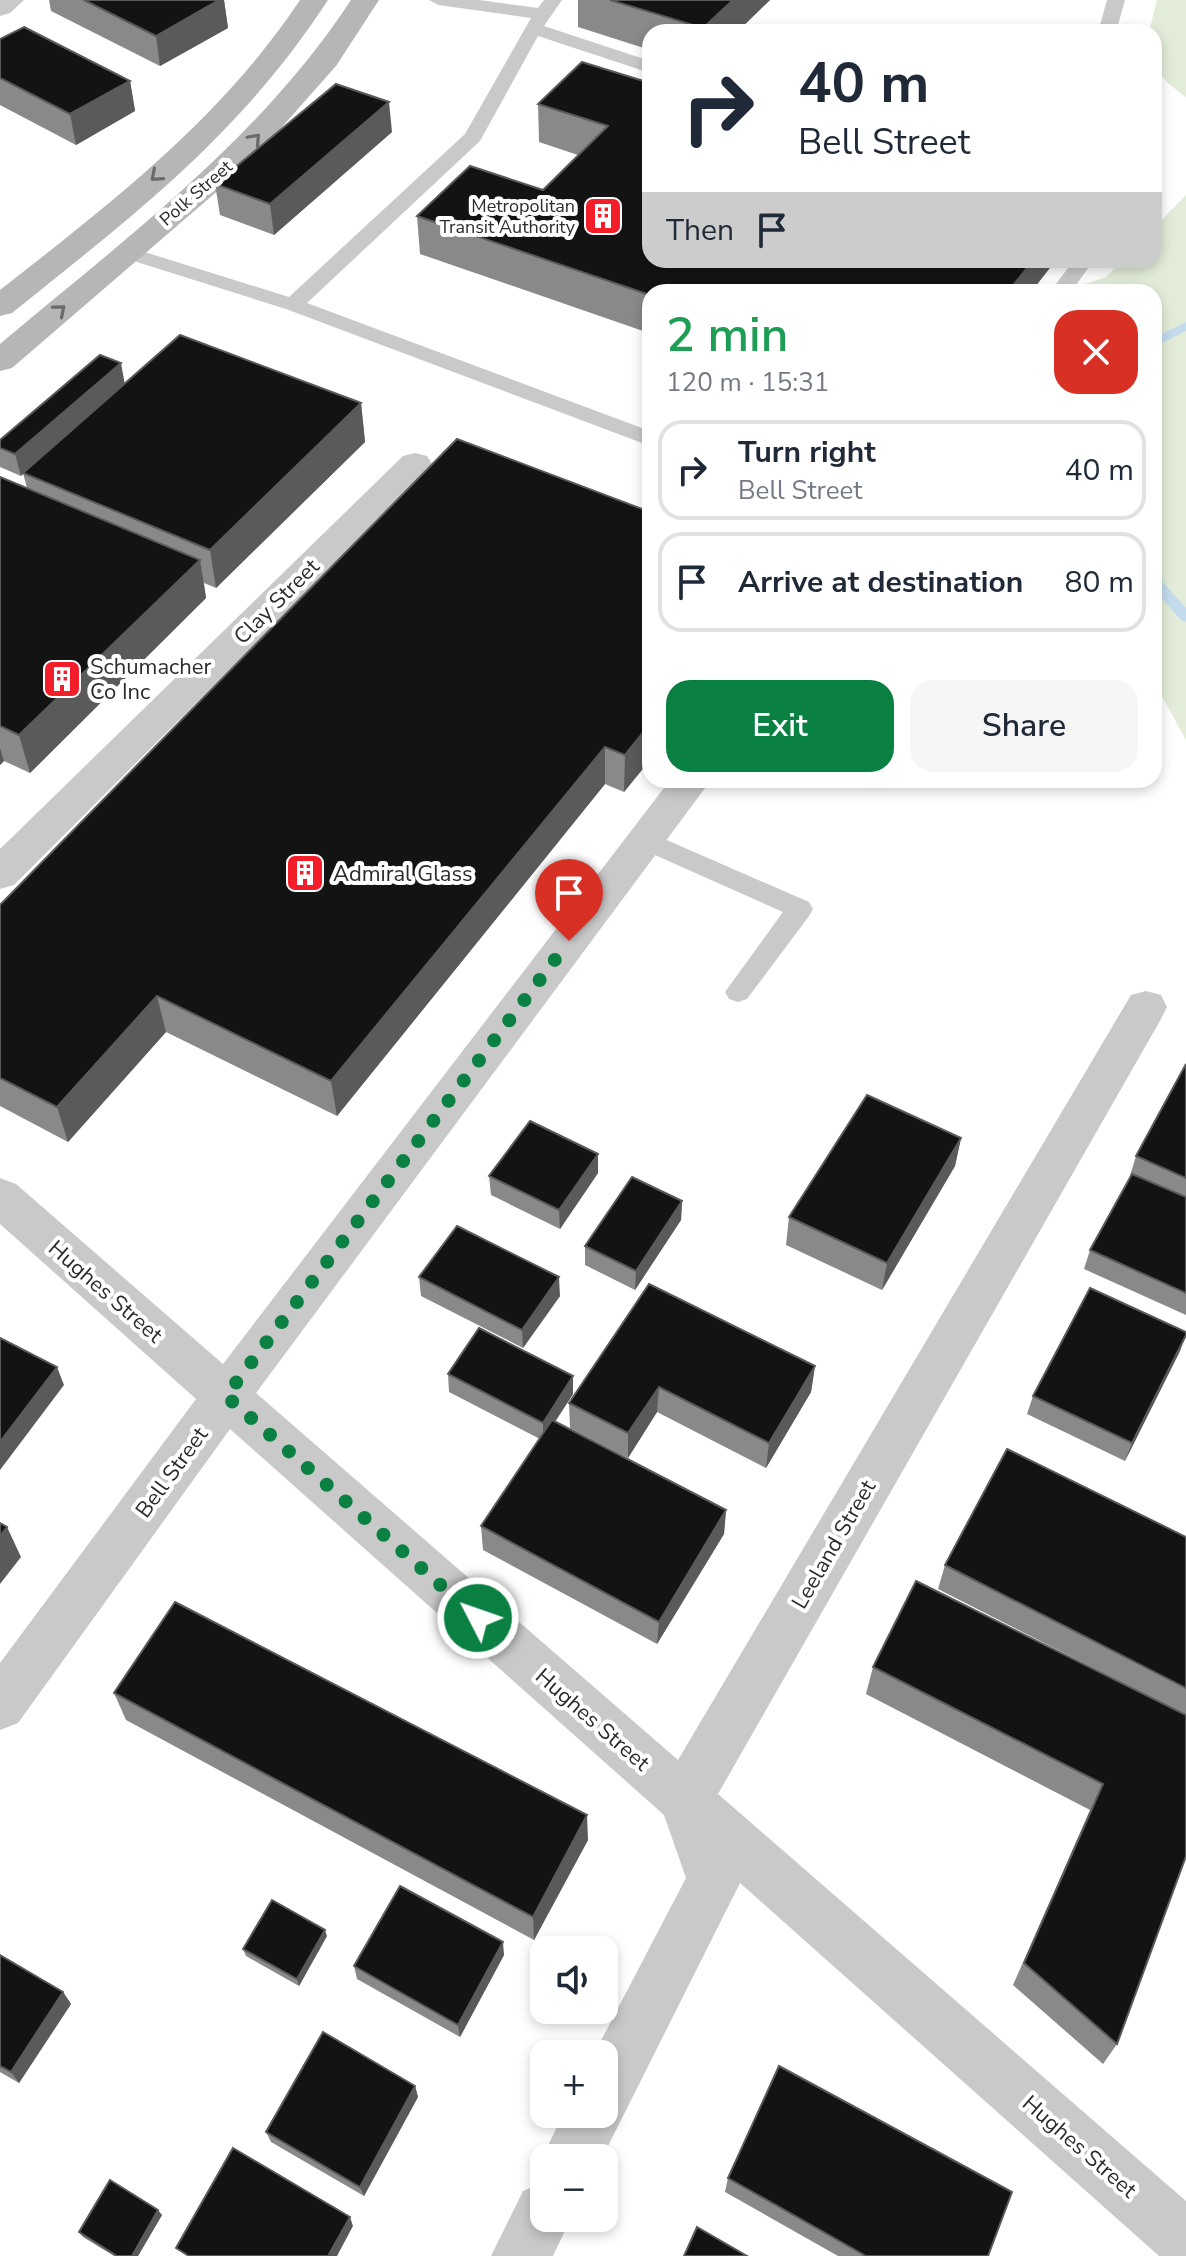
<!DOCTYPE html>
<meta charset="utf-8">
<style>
body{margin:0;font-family:"Nunito Sans",sans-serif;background:#f6f6f7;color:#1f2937;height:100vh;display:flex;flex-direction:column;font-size:30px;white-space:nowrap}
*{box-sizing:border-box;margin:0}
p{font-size:26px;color:#747a83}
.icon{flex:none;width:44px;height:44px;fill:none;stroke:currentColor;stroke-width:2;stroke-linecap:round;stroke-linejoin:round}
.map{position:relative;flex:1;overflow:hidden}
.sheet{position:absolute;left:642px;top:284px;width:520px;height:504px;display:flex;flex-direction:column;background:#fff;border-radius:24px;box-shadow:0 4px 12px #0003}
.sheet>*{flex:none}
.hud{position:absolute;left:642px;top:24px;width:520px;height:244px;border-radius:24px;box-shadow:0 4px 12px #0003;background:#fff;color:#1f2937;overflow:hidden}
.buttons{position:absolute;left:530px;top:1936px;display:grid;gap:16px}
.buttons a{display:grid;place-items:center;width:88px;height:88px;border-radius:16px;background:#fff;box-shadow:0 4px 12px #0003;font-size:40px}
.pin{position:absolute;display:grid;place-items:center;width:68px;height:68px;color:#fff;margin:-82px -34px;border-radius:50% 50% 50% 0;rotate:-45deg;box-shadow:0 0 8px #0007}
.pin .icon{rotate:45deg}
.me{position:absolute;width:88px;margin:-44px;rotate:311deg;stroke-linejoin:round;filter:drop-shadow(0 0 6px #0008)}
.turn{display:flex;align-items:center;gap:28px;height:168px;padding:0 24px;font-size:36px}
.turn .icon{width:104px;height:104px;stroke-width:2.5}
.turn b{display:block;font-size:56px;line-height:68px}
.then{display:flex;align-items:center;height:76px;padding:0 24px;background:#0003;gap:16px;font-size:30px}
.round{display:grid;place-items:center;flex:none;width:84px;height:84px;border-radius:24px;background:#f6f6f7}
.overview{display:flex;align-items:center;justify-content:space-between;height:136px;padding:0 24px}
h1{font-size:48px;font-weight:600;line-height:60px;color:#1e9e55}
.action{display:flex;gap:16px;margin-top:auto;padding:16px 24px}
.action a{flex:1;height:92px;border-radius:24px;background:#0b8043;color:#fff;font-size:32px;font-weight:600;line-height:92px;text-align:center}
.action a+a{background:#f6f6f7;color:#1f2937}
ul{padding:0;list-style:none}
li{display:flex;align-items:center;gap:24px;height:100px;margin:0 16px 12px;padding:0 8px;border:4px solid #e0e1e3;border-radius:24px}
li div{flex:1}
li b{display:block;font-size:30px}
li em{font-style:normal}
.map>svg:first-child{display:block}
</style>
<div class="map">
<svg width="1186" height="2256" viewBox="0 0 1186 2256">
<rect width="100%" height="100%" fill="#fff"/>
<!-- green -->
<g fill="#e2ecd8">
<path d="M1157,0H1186V97C1155,74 1154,71 1154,32H1149Z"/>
<polygon points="1186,195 1186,740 1154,682 1154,292 1079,292 1085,284 1106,277 1123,260 1154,260 1154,228"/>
</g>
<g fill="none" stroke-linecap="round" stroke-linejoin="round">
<!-- stream -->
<g fill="#c2dcee" fill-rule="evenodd">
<polygon points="1186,322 1186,331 1162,343 1158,350 1154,351 1154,338"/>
<polygon points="1154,577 1159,578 1186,608 1186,622 1181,620 1154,589"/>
</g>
<!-- lane -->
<g fill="#c9c9c9" fill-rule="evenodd">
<polygon points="429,0 479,0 538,8 544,0 562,0 544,26 650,61 650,73 538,36 480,141 307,303 650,431 650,446 286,309 121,257 118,253 121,249 135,249 289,297 465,134 531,18 438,5"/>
<polygon points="1107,0 1125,0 1116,32 1098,32"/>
<polygon points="1074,260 1094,260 1071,292 1050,292"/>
<polygon points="646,831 809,902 813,909 809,916 747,999 738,1002 729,999 725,992 783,912 637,847 633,840 637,833"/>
</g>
<!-- street -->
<g fill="#c9c9c9" fill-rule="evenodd">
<polygon points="0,0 24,0 10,13 0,16"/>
<polygon points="415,453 427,456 432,464 427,472 14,885 0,889 0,849 403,456"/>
<polygon points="670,780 711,780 256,1393 678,1760 1131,995 1146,991 1161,995 1167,1007 1161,1019 718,1794 1186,2201 1186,2256 1159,2256 740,1883 602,2158 544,2158 544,2163 542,2158 563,2114 604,2114 604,2054 594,2054 686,1878 664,1815 230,1429 18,1723 0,1730 0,1663 196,1399 0,1224 0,1178 16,1184 223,1364"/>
<polygon points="544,2182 544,2218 571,2218 553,2256 491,2256 523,2191"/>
</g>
<!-- secondary -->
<g fill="#b6b6b6" fill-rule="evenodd">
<path d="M300,0H328C240,135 135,214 12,313L0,316V290C111,203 221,119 300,0Z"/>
<path d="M351,0H379L336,66L250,163L12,368L0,371V344C127,237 259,140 351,0Z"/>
</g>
</g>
<!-- wall -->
<g fill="#898989">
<polygon points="49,0 224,0 228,28 160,66 51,11"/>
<polygon points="578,0 770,0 737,32 650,32 650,50 578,27"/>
<polygon points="0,39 130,81 135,111 76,145 0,105"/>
<polygon points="650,83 650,260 1056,260 1031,292 650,292 650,352 646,351 646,332 420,254 417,216 543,190 578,155 539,142 538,104"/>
<polygon points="392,132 274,235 220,215 215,184"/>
<polygon points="125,384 361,403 365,442 216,588 204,583 206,598 30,773 4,761 0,765 0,477 27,488 23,473 21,476 0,467 0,440"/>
<polygon points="650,512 650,760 624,792 605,784 337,1116 166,1032 68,1142 0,1106 0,905"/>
<polygon points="1186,1064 1186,1315 1084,1269 1090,1250 1129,1179 1136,1156"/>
<polygon points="961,1138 955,1166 882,1290 786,1245 789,1217"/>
<polygon points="598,1154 598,1173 560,1229 491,1195 489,1176"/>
<polygon points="682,1201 681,1220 635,1290 585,1265 585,1246"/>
<polygon points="419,1277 560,1296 523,1348 421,1296"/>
<polygon points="649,1284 815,1366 811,1392 766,1468 657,1412 628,1458 570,1428 569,1403"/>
<polygon points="1180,1351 1125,1461 1027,1414 1033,1396"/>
<polygon points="448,1374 573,1376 573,1394 555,1422 726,1510 724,1534 657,1644 483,1550 481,1526 540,1439 449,1392"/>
<polygon points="1186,1537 1186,1856 1117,2044 1103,2064 1013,1985 1090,1810 866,1694 873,1667 1158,1701 938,1589 945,1565"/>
<polygon points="114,1693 588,1840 534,1940 126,1720"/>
<polygon points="327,1936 299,1986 246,1956 243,1949"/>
<polygon points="0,1955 63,1992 71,2004 19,2083 0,2072"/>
<polygon points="504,1955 460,2037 357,1979 354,1966"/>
<polygon points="415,2086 418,2097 364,2196 271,2142 266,2132"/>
<polygon points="728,2178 988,2256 838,2256 725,2192"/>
<polygon points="162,2215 138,2256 114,2256 83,2237 79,2232"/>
</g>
<!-- shaded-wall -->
<g fill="#5a5a5a">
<polygon points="219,0 224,0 228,28 160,66 156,36"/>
<polygon points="733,0 770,0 737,32 703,32 703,28"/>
<polygon points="130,81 135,111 76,145 70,114"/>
<polygon points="389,102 392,132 274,235 270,204"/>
<polygon points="1033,260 1056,260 1031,292 1008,292"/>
<polygon points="121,363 125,385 21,476 15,454"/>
<polygon points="361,403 365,442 216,588 210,550"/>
<polygon points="200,560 206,598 30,773 19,735"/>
<polygon points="650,724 650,760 624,792 625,755"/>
<polygon points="605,747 605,784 337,1116 331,1081"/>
<polygon points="0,748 4,761 0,765"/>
<polygon points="157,996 166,1032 68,1142 57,1107"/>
<polygon points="961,1138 955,1166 882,1290 887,1263"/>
<polygon points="598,1154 598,1173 560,1229 559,1210"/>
<polygon points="682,1201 681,1220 635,1290 636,1271"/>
<polygon points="559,1277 560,1296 523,1348 522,1330"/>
<polygon points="1186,1335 1180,1351 1125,1461 1132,1443"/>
<polygon points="815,1366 811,1392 766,1468 769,1443"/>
<polygon points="57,1367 64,1385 0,1470 0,1442"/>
<polygon points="573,1376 573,1394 543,1440 543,1423"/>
<polygon points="659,1387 657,1412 628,1458 628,1433"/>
<polygon points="726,1510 724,1534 657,1644 659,1622"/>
<polygon points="7,1527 21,1557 0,1584 0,1536"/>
<polygon points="587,1815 588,1840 534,1940 533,1917"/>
<polygon points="325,1930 327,1936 299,1986 297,1979"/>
<polygon points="503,1942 504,1955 460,2037 458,2025"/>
<polygon points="63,1992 71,2004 19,2083 11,2072"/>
<polygon points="415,2086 418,2097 364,2196 360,2187"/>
<polygon points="158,2210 162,2215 138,2256 132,2256"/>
<polygon points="350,2217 353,2226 337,2256 328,2256"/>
</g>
<!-- building -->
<g fill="#131313" stroke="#5a5a5a" stroke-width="2">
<polygon points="84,0 219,0 156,36"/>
<polygon points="610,0 733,0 703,28"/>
<polygon points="24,27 130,81 70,114 0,78 0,39"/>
<polygon points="582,62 650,83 650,260 1033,260 1008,292 650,292 650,295 417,216 470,166 543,190 608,126 538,104"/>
<polygon points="336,84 389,102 270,204 215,184"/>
<polygon points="180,335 361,403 210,550 23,473"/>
<polygon points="100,355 121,363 15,454 0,448 0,440"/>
<polygon points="457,439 650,512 650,724 625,755 605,747 331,1081 157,996 57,1107 0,1078 0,905"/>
<polygon points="0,477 200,560 19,735 0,726"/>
<polygon points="1186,1064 1186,1178 1136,1156"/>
<polygon points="867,1095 961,1138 887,1263 789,1217"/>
<polygon points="530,1121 598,1154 559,1210 489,1176"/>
<polygon points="1132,1174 1186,1197 1186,1293 1090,1250"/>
<polygon points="632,1177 682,1201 636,1271 585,1246"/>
<polygon points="457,1226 559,1277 522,1330 419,1277"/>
<polygon points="649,1284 815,1366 769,1443 659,1387 628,1433 569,1403"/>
<polygon points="1090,1288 1186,1332 1186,1335 1132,1443 1033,1396"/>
<polygon points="479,1328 573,1376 543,1423 448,1374"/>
<polygon points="0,1338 57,1367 0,1442"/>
<polygon points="552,1420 726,1510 659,1622 481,1526"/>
<polygon points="1007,1449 1186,1537 1186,1688 945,1565"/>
<polygon points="0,1523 7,1527 0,1536"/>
<polygon points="916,1581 1186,1715 1186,1856 1117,2044 1024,1963 1103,1784 873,1667"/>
<polygon points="175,1602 587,1815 533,1917 114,1693"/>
<polygon points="400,1886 503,1942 458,2025 354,1966"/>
<polygon points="272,1900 325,1930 297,1979 243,1949"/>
<polygon points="0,1955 63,1992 11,2072 0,2066"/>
<polygon points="323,2032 415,2086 360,2187 266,2132"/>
<polygon points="779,2066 1012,2192 988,2256 866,2256 728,2178"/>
<polygon points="233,2148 350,2217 328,2256 189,2256 176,2248"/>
<polygon points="110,2180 158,2210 132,2256 117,2256 79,2232"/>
<polygon points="697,2227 747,2256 684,2256"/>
</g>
<!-- one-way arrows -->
<defs><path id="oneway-chevron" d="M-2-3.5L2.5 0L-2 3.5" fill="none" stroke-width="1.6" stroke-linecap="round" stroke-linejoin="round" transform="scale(2)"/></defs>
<g stroke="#6a6a6a">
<use href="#oneway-chevron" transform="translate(255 139) rotate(-48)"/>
<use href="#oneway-chevron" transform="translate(156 176) rotate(139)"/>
<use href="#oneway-chevron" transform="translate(60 310) rotate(-40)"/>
</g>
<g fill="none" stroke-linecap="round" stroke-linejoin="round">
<!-- route -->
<polyline stroke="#0b8043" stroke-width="14" stroke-dasharray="0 25.2" points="478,1618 226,1396 569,941"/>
</g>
<!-- icons -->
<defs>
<g id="building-square" transform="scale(2)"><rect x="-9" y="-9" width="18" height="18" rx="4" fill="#f41e2a" stroke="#fff"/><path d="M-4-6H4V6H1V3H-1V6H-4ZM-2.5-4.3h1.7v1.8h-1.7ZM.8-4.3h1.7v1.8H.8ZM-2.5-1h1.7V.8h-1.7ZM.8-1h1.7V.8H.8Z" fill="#fff"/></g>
</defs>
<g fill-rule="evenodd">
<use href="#building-square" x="603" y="216"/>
<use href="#building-square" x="62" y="679"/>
<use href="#building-square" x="305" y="873"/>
</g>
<g text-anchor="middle" stroke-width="8" stroke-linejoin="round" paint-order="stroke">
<!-- far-street labels -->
<g font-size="18" fill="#2c2c2c" stroke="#fff">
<text transform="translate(196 193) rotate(-41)" y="6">Polk Street</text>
</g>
<!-- far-poi labels -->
<g font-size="18" fill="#2c2c2c" stroke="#fff" text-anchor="end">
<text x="575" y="212">Metropolitan<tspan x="575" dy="21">Transit Authority</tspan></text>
</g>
<!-- street labels -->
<g font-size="22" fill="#2c2c2c" stroke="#fff">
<text transform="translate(276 601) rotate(-45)" y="8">Clay Street</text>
<text transform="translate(106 1291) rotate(41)" y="8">Hughes Street</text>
<text transform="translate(171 1472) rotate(-54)" y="8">Bell Street</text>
<text transform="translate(833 1544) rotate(-60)" y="8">Leeland Street</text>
<text transform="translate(593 1719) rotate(41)" y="8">Hughes Street</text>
<text transform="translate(1080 2146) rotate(41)" y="8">Hughes Street</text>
</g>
<!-- poi labels -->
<g font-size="22" fill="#2c2c2c" stroke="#fff" text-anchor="start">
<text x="90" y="674">Schumacher<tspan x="90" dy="25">Co Inc</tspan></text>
<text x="333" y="881">Admiral Glass</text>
</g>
</g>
</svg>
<div class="buttons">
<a><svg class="icon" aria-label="sound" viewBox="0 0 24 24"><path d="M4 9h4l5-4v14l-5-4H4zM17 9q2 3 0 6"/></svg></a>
<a>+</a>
<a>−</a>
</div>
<div class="pin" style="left:569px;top:941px;background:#d93025"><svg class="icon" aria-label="arrive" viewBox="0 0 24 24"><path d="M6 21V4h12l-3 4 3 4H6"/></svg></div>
<svg class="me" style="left:478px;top:1618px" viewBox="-20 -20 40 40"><circle r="17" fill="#0b8043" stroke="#fff" stroke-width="3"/><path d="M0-11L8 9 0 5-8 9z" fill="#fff"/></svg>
<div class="hud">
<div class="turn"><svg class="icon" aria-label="right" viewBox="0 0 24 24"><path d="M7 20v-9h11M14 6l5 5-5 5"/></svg><div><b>40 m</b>Bell Street</div></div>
<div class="then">Then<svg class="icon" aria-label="arrive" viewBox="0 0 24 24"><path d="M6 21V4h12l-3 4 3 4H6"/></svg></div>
</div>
<section class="sheet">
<div class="overview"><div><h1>2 min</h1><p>120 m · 15:31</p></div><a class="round" style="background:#d93025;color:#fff"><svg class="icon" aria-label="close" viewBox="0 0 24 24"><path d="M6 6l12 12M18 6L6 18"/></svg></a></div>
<ul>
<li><svg class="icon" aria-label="right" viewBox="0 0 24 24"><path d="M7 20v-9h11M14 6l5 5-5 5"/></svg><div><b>Turn right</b><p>Bell Street</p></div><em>40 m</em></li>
<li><svg class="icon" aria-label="arrive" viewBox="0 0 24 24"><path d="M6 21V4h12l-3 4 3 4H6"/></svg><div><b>Arrive at destination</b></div><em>80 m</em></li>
</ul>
<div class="action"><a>Exit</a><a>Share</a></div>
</section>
</div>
